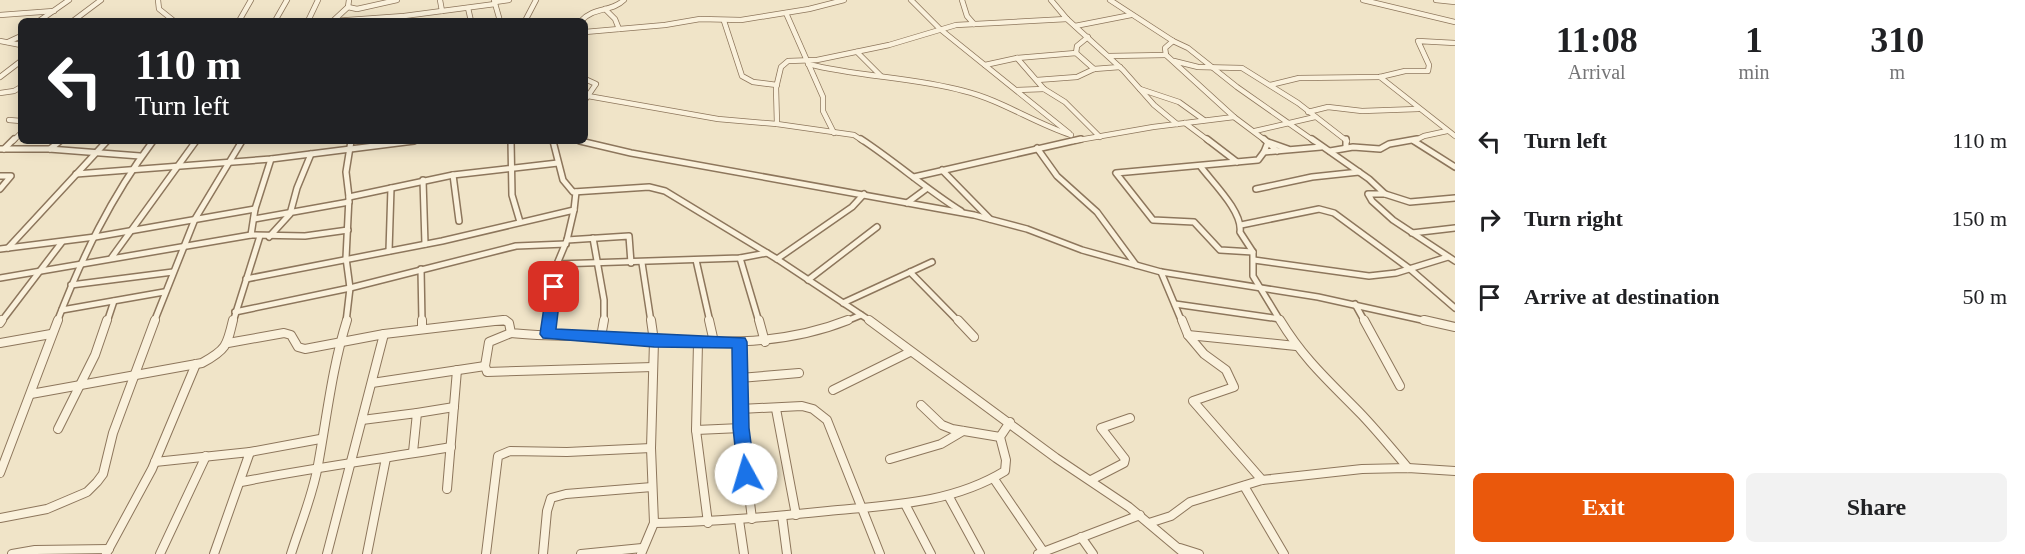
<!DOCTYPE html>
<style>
body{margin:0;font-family:"Times New Roman",serif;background:#f2f2f2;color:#202124;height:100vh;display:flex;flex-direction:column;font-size:22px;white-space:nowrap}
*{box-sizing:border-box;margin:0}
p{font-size:20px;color:#757577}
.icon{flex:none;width:33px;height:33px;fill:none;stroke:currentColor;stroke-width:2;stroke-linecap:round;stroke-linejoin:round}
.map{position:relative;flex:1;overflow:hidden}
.details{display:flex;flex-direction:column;background:#fff;width:570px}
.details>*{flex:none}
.guide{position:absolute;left:18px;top:18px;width:570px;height:126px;border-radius:9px;box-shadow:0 3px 15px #0003;background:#202124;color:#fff;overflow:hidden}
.pin{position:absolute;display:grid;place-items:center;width:51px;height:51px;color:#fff;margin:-26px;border-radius:12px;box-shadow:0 3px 9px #0006}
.me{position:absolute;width:66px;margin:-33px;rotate:354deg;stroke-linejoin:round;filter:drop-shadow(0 0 4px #0008)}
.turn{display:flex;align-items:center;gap:21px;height:126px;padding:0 18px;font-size:27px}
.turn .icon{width:78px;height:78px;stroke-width:2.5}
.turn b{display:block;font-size:42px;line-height:51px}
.eta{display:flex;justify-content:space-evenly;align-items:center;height:102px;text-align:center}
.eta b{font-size:36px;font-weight:700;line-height:42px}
.cta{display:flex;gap:12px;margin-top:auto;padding:12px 18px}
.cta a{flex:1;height:69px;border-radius:9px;background:#ea580c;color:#fff;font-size:24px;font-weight:700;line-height:69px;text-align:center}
.cta a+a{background:#f2f2f2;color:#202124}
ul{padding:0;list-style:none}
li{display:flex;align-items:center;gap:18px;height:78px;padding:0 18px}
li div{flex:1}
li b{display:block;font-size:22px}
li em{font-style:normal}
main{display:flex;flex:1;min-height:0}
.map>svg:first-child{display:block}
</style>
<main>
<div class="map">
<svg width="1455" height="554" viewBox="0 0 1455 554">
<rect width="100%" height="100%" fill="#f0e4c8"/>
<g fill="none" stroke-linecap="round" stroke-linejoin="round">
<!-- street-far2 casing -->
<g stroke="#8d765c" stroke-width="6">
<g id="street-far2">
<polyline points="158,0 159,9 174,21"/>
<polyline points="440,0 442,11"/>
<polyline points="494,0 500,21"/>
<polyline points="911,0 940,29 1069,133"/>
<polyline points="962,0 967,16 974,24"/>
<polyline points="1051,0 1067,19 1123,70 1154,105 1177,124"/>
<polyline points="1110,0 1173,41 1188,48 1237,87 1314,141"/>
<polyline points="1363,0 1455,22"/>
<polyline points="1436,0 1455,2"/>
<polyline points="495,2 509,0"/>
<polyline points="348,7 357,9 397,0"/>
<polyline points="468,8 471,21"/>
<polyline points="605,9 615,19 619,29"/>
<polyline points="786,13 823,97 823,111 834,133"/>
<polyline points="0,15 54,11"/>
<polyline points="334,20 348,7 349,0"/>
<polyline points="39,21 69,0"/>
<polyline points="73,21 101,0"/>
<polyline points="239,21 251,0"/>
<polyline points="275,21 287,0"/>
<polyline points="308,21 318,0"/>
<polyline points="334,21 404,16 495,4"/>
<polyline points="525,21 536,0"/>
<path d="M581,21C593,7 612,12 624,0"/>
<polyline points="724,21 742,76 753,82 777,85"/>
<polyline points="1075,26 1131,15"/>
<polyline points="585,32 665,25 700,19 741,20 809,9 844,0"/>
<polyline points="0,41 21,45"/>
<polyline points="1173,41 1165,48 1166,55 1234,117 1266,141"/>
<polyline points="8,42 21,36"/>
<polyline points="857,52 881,76"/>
<polyline points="1076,53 1077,46 1088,37"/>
<polyline points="1109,56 1166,55"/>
<polyline points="1017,58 1044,89 1065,102 1100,137"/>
<polyline points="1174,61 1198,67 1242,68 1298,103 1347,141"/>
<path d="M808,64C859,77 913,77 964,91C1001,100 1034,123 1071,135"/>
<polyline points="985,65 1017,58 1076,53 1094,69"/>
<polyline points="0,77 21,61"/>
<polyline points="1380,77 1455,136"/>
<polyline points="585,79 596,84 585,100"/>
<polyline points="1037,80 1077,77 1094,69 1120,67"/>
<polyline points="1270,85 1299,78 1380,77 1405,71 1428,71 1429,65 1418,41 1455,43"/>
<polyline points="1140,89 1179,102 1204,120"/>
<polyline points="1017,90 1044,89"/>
<polyline points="0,93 14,91 21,87"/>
<polyline points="588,96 718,119 777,124 854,135 863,141"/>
<polyline points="1308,112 1328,107 1362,111 1418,109"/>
<polyline points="9,120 21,121"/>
<polyline points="1185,123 1209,141"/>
<polyline points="777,124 776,88 781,67 788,61 817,60 889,45 956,25 1067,19"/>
<polyline points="1255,131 1315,117"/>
<polyline points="13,141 21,133"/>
<polyline points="1073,141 1153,127 1234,117"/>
<polyline points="1414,141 1424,136 1447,131"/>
</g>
</g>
<!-- street-far1 casing -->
<g stroke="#8d765c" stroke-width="8">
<g id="street-far1">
<path d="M861,139C896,162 926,189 961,211"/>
<polyline points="1207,139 1237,162"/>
<polyline points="1264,139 1277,151"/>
<polyline points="1312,139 1369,179 1385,194 1368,194 1372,201 1393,220 1455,261"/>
<polyline points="1346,139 1346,147"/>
<polyline points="511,141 512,195 520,222"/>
<polyline points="553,141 563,180 573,192 649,187 665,191 777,259 872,322"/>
<polyline points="580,141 631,153 974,215 1027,229 1082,250 1161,272 1318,297 1431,322"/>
<polyline points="1414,141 1455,167"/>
<polyline points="1037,148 1057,176 1097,212 1136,265"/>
<polyline points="0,149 49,149 140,156"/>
<polyline points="4,149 14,139"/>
<polyline points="50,149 60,141"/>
<polyline points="1330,151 1353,147 1380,149 1389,144 1417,139"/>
<polyline points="1264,152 1268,142 1288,149"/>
<path d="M1201,167C1213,183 1243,212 1240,232L1253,252V276L1281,322"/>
<polyline points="942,170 990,219"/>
<polyline points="76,174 271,159 414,141"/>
<polyline points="453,175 459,221"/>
<polyline points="0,176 11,176 0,189"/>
<polyline points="914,177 1081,139"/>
<polyline points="423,180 425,244"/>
<polyline points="1256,189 1312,177 1359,172"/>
<polyline points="1385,194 1410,202 1455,198"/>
<polyline points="349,197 453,175 558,163"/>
<polyline points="907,203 926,189"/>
<polyline points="254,219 349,202"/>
<polyline points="1241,225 1319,209 1334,213 1410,269 1455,308"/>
<polyline points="1412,233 1455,228"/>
<polyline points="251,235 255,209 271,159"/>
<polyline points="269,237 290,214 297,188 311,154"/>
<polyline points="593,238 604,300 604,322"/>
<polyline points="567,240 629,236 631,263"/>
<polyline points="8,248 107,141"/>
<polyline points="0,249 95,237 255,209"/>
<polyline points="389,251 391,188"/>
<polyline points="1253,252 1220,250 1194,222 1153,220 1116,173 1258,160 1264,152 1321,147"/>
<polyline points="112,257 196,141"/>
<polyline points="740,258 759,322"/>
<polyline points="777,259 852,207 864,194"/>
<polyline points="696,260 710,322"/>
<polyline points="1254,260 1369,276 1396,273 1448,257"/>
<polyline points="642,263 651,322"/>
<polyline points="557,264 567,240 574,210"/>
<polyline points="421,269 422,322"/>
<polyline points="910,272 959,322"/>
<polyline points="1161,272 1182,322"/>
<polyline points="0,278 251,235 305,236 348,230"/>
<polyline points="246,279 442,241 574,210 576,192"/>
<polyline points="808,280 877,227"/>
<polyline points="71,285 173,272"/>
<polyline points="843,303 932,262"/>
<polyline points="1175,304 1280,319"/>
<polyline points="1355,304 1365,322"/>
<polyline points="62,310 164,292"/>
<polyline points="235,312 350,288 516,246 566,244"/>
<polyline points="1,322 62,242"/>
<path d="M57,322C82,257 111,197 153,141"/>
<polyline points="107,322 114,301"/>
<polyline points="154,322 195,219 242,141"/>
<polyline points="233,322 260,236"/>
<polyline points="346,322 350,288 346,258 349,197 346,172 351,141"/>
<polyline points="490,322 507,322"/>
<polyline points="550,322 557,264 740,258 767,253"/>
<polyline points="844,322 861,315"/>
</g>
</g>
<!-- street casing -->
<g stroke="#8d765c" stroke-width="10">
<g id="street">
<polyline points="422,320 422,329"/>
<path d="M505,320L509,323L511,333C546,337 581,335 617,337C695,342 773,350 848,320"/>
<polyline points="709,320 714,342"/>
<polyline points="759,320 765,342"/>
<polyline points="869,320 1056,458 1129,507 1185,554"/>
<polyline points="958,320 974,337"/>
<polyline points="1182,320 1188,335 1204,354 1226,370 1234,387 1193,401 1262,480"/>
<path d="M1280,320C1305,361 1330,382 1362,415C1378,432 1393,450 1408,468"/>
<polyline points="1364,320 1400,386"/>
<polyline points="1424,320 1455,327"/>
<polyline points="0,323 2,320"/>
<polyline points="511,333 489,342 485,366 487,372 653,367"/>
<polyline points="548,334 550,320"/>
<polyline points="1188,335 1296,346"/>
<polyline points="601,337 604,320"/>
<polyline points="739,342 741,428 752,519"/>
<polyline points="0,343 51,334"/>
<polyline points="228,343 284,333 291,335 298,347 305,349 384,334 503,320"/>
<polyline points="698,343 696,430 708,523"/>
<polyline points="740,378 799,373"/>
<polyline points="372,383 485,366"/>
<polyline points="833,390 910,352"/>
<path d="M31,394L202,363C226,350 227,346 233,320"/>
<polyline points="921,405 942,425 952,429 1000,437"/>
<polyline points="740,409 802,406 813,409 827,420 880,554"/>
<polyline points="776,409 796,515"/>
<polyline points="417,413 454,407"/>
<polyline points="362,420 417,413 413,452"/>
<polyline points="58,429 95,355 107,320"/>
<polyline points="696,430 741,428"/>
<polyline points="250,452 320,439"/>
<polyline points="890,459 941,444 963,431"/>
<polyline points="155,462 250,452 214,554"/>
<polyline points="0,473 58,320"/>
<polyline points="994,479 1043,551"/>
<polyline points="1091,480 1124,463 1125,459 1101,428 1130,418"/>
<path d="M241,482C311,468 381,459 451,447"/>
<polyline points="1244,486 1284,554"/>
<polyline points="447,489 457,370"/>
<polyline points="949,497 980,554"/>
<polyline points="905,504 931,554"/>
<polyline points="782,516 787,554"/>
<polyline points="0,518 47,509 87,492 97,482 103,474 113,433 155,320"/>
<polyline points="739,520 744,554"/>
<path d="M654,523C712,522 770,517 828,511C890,505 951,504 1005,471L1006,460L1000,437L1010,422"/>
<polyline points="1149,523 1171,516 1190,502 1262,480 1362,469 1408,468 1455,471"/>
<polyline points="1081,537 1093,554"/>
<polyline points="1180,548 1199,554"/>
<polyline points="12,554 35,550 109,549"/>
<polyline points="106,554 152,469 196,364"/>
<polyline points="160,554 206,456"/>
<path d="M291,554C300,525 313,495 318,465C327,416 332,368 347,320"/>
<polyline points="327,554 384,334"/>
<polyline points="367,554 386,458"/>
<polyline points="486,554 498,456 510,451 567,452 651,448"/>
<polyline points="543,554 547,511 551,498 566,494 652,487"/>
<polyline points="581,554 642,548"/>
<polyline points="641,554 654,523 651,448 654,341 651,320"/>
<polyline points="1038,554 1140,515"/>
</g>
</g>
<!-- street-far2 -->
<use href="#street-far2" stroke="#faf1dc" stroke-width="4.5"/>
<!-- street-far1 -->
<use href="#street-far1" stroke="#faf1dc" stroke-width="5"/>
<!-- street -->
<use href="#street" stroke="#faf1dc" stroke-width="8"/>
</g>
<!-- route -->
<polygon fill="#1a73e8" stroke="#114b97" stroke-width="1.5" points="554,283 561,287 556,329 745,338 747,342 749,428 755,474 752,479 746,481 740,479 738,474 733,428 732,348 654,347 543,338 540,334 547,287"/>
</svg>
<div class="pin" style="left:554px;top:287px;background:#d93025"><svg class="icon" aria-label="arrive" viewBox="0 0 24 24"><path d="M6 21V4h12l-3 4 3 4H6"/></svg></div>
<svg class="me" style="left:746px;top:474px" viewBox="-20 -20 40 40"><circle r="19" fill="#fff"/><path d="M0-13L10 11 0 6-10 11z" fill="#1a73e8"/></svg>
<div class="guide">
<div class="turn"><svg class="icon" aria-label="left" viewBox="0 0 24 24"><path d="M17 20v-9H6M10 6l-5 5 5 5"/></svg><div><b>110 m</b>Turn left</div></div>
</div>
</div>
<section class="details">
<div class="eta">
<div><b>11:08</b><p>Arrival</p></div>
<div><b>1</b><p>min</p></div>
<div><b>310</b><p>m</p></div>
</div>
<ul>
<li><svg class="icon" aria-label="left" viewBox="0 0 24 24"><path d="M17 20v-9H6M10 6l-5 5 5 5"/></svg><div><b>Turn left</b></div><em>110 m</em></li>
<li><svg class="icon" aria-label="right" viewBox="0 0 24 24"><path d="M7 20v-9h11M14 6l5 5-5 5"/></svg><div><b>Turn right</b></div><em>150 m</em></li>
<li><svg class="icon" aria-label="arrive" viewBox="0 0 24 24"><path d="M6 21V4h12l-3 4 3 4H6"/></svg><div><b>Arrive at destination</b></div><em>50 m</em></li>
</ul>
<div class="cta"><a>Exit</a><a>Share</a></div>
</section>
</main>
